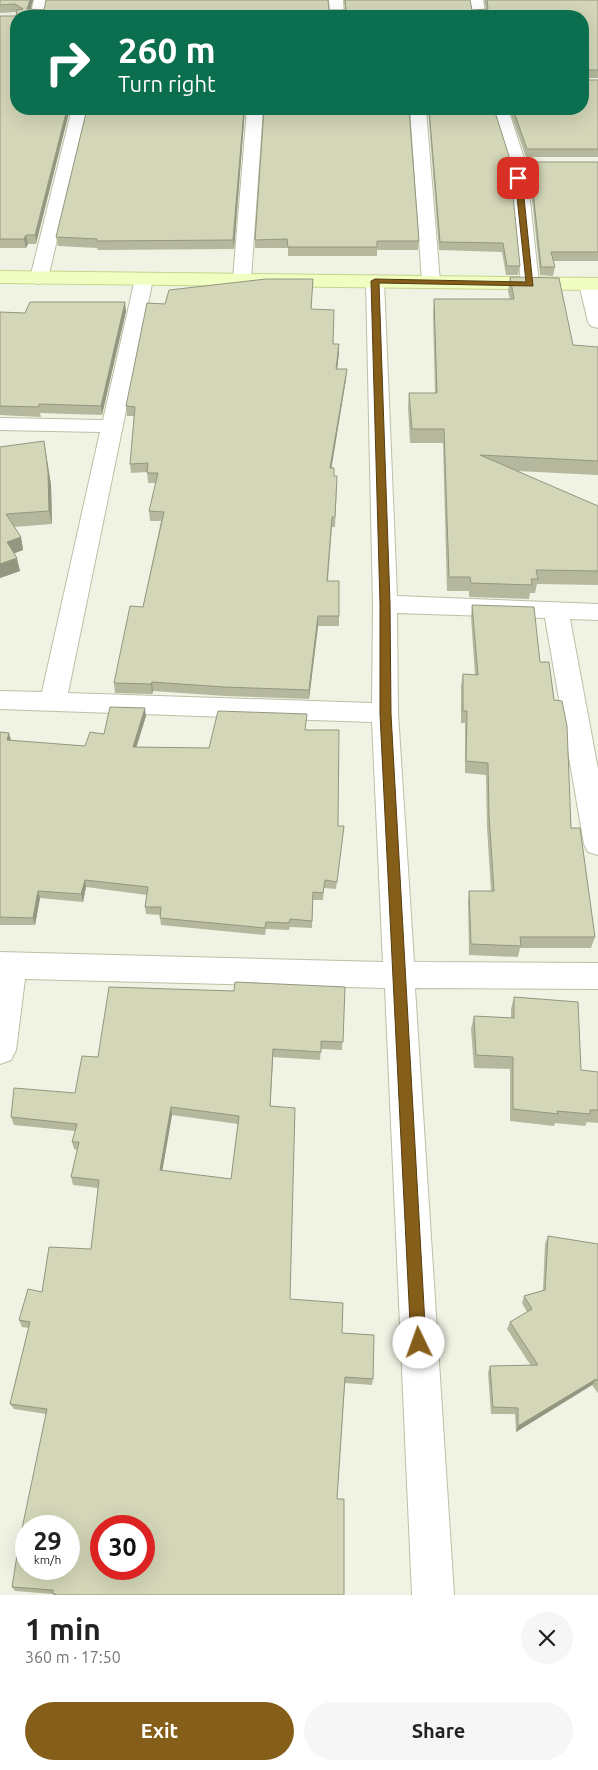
<!DOCTYPE html>
<meta charset="utf-8">
<style>
body{margin:0;font-family:Ubuntu,sans-serif;background:#f6f6f6;color:#222;height:100vh;display:flex;flex-direction:column;font-size:19px;white-space:nowrap}
*{box-sizing:border-box;margin:0}
p{font-size:16px;color:#767676}
.icon{flex:none;width:28px;height:28px;fill:none;stroke:currentColor;stroke-width:2;stroke-linecap:round;stroke-linejoin:round}
.map{position:relative;height:1595px;overflow:hidden}
.sheet{display:flex;flex-direction:column;background:#fff;flex:1}
.sheet>*{flex:none}
.top-card{position:absolute;left:10px;top:10px;width:579px;height:105px;border-radius:20px;box-shadow:0 5px 20px #0002;background:#0b6e4f;color:#fff;overflow:hidden}
.speed{position:absolute;left:15px;top:1515px;display:flex;gap:10px;font-size:25px;font-weight:700;text-align:center}
.speed>*{display:grid;place-content:center;width:65px;height:65px;border-radius:50%;background:#fff;box-shadow:0 5px 20px #0002;line-height:1}
.speed small{font-size:12px;font-weight:400}
.speed .limit{border:8px solid #d22;background:#fff;color:#111}
.pin{position:absolute;display:grid;place-items:center;width:42px;height:42px;color:#fff;margin:-21px;border-radius:10px;box-shadow:0 2px 8px #0006}
.me{position:absolute;width:55px;margin:-28px;rotate:357deg;stroke-linejoin:round;filter:drop-shadow(0 0 4px #0008)}
.turn{display:flex;align-items:center;gap:18px;height:105px;padding:0 25px;font-size:22px}
.turn .icon{width:65px;height:65px;stroke-width:2.5}
.turn b{display:block;font-size:35px;line-height:42px}
.round{display:grid;place-items:center;flex:none;width:52px;height:52px;border-radius:26px;background:#f6f6f6}
.overview{display:flex;align-items:center;justify-content:space-between;height:85px;padding:0 25px}
h1{font-size:30px;font-weight:700;line-height:38px}
.button{display:flex;gap:10px;margin-top:auto;padding:10px 25px}
.button a{flex:1;height:58px;border-radius:30px;background:#855e19;color:#fff;font-size:20px;font-weight:700;line-height:58px;text-align:center}
.button a+a{background:#f6f6f6;color:#222}
.map>svg:first-child{display:block}
</style>
<div class="map">
<svg width="598" height="1595" viewBox="0 0 598 1595">
<rect width="100%" height="100%" fill="#f0f3e3"/>
<g fill="none" stroke-linecap="round" stroke-linejoin="round">
<!-- street casing -->
<g stroke="#bbc0a5" stroke-width="2">
<g id="street">
<polygon points="34,0 48,0 44,16 30,16"/>
<polygon points="329,0 343,0 344,16 330,16"/>
<polygon points="469,0 483,0 486,16 472,16"/>
<polygon points="72,109 88,109 48,278 46,282 39,284 32,282 30,278"/>
<polygon points="247,109 263,109 251,279 249,283 242,285 235,283 233,279"/>
<polygon points="410,109 426,109 440,282 438,286 431,288 424,286 422,282"/>
<polygon points="492,109 508,109 526,164 539,284 537,288 530,290 523,288 521,284 510,164"/>
<polygon points="144,273 151,275 153,279 68,693 372,703 373,604 366,281 368,277 375,275 382,277 384,281 397,596 598,604 598,620 570,619 598,769 598,855 588,852 584,844 545,618 397,613 398,713 414,962 598,963 598,989 415,988 454,1595 412,1595 385,988 25,979 16,1050 11,1060 0,1064 0,952 383,962 372,722 0,709 0,691 42,692 100,432 0,430 0,418 103,420 135,279 137,275"/>
<polygon points="588,278 595,280 598,287 598,328 591,326 588,322 579,284 581,280"/>
</g>
</g>
<!-- secondary casing -->
<g stroke="#c5d58c" stroke-width="2">
<polygon id="secondary" points="0,271 598,278 598,290 0,283"/>
</g>
<!-- street -->
<use href="#street" fill="#fff" fill-rule="evenodd"/>
<!-- secondary -->
<use href="#secondary" fill="#f0ffc1" fill-rule="evenodd"/>
</g>
<!-- wall -->
<g fill="#b5b89d" fill-rule="evenodd">
<polygon points="0,0 33,0 30,9 329,10 345,10 344,0 470,0 472,10 486,9 484,0 598,0 598,78 582,78 582,16 16,16 36,244 28,244 26,248 0,248 0,16 16,16 16,12 0,13"/>
<polygon points="598,80 598,157 526,157 509,109 582,109"/>
<polygon points="87,109 245,109 234,249 98,250 97,248 58,246 56,237"/>
<polygon points="264,109 419,241 418,250 377,250 377,256 288,256 288,248 255,248 255,240"/>
<polygon points="428,109 494,109 520,266 518,275 506,275 502,252 439,250"/>
<polygon points="530,162 598,162 598,261 553,261 555,267 553,276 540,275 529,171"/>
<polygon points="510,277 573,345 598,347 598,475 517,471 598,506 598,585 537,584 535,593 530,593 529,599 469,597 469,591 447,591 443,443 410,443 408,407 409,393 435,393 433,313 434,299 510,299 508,291"/>
<polygon points="313,279 311,309 339,353 337,369 346,379 331,468 337,485 335,527 332,527 328,581 339,581 339,626 318,626 309,699 225,696 153,691 152,694 115,693 114,683 143,607 161,521 150,521 149,511 156,483 148,483 147,472 131,473 130,464 134,416 127,416 126,406 165,304"/>
<polygon points="126,311 102,415 40,413 41,417 0,415 0,312 25,313"/>
<polygon points="0,447 46,454 51,485 52,524 14,527 21,537 23,550 14,553 20,571 0,578"/>
<polygon points="472,605 540,662 554,700 571,828 595,937 591,948 520,948 518,957 469,955 468,902 469,891 491,891 487,828 486,775 465,773 465,723 461,723 461,686 463,674 475,675 471,617"/>
<polygon points="307,714 305,730 338,826 344,826 336,889 324,888 323,900 313,900 312,928 290,927 289,930 266,929 265,935 161,925 160,918 160,915 146,914 145,907 147,895 86,887 83,902 40,898 35,925 0,925 0,732 11,741 85,746 104,734 146,716 136,747 209,748"/>
<path d="M345,987L342,1050L321,1049L320,1060L273,1057L270,1106L290,1299L342,1333L373,1379L372,1385L345,1383L337,1499L344,1595H54L53,1594L15,1591L12,1587L46,1414L14,1409L10,1404L29,1328L22,1327L19,1320L42,1292L91,1249L98,1188L73,1185L71,1177L78,1150L74,1149L72,1142L75,1131L14,1125L11,1117L75,1093L98,1057L234,991ZM172,1115L238,1124L231,1179L162,1171Z"/>
<polygon points="514,997 581,1070 598,1072 598,1123 587,1122 585,1126 555,1123 554,1126 510,1121 510,1069 474,1068 471,1029 474,1016 511,1018 511,1009"/>
<polygon points="548,1236 598,1244 598,1393 592,1385 516,1432 515,1414 491,1414 488,1373 490,1366 531,1366 507,1329 510,1322 527,1312 522,1303 524,1296 543,1290 545,1244"/>
</g>
<!-- shaded-wall -->
<g fill="#949680">
<polygon points="30,0 33,0 29,16 27,9"/>
<polygon points="67,109 70,109 36,244 35,235"/>
<polygon points="244,109 245,109 234,249 233,240"/>
<polygon points="26,235 28,244 26,248 24,239"/>
<polygon points="125,302 126,311 102,415 101,406"/>
<polygon points="339,344 339,353 336,378 336,369"/>
<polygon points="347,369 346,379 330,477 330,468"/>
<polygon points="44,441 51,485 52,524 49,511"/>
<polygon points="21,537 23,550 10,555 7,542"/>
<polygon points="17,558 20,571 0,578 0,564"/>
<polygon points="318,616 318,626 309,699 309,690"/>
<polygon points="152,682 153,691 152,694 151,684"/>
<polygon points="145,708 146,716 134,755 133,747"/>
<polygon points="9,733 11,740 7,740"/>
<polygon points="85,880 86,887 83,902 81,894"/>
<polygon points="38,891 40,898 35,925 33,918"/>
<polygon points="273,1049 273,1057 270,1114 270,1106"/>
<polygon points="171,1107 172,1115 161,1178 160,1170"/>
<polygon points="596,1379 592,1385 516,1432 518,1426"/>
</g>
<!-- building -->
<g fill="#d3d6b7" stroke="#949680" fill-rule="evenodd">
<polygon points="0,0 30,0 27,9 44,10 46,0 328,0 329,10 346,10 345,0 470,0 472,10 488,9 487,0 598,0 598,70 582,70 582,16 16,16 16,109 67,109 35,235 26,235 24,239 0,239 0,16 16,16 17,10 23,9 15,4 0,5"/>
<polygon points="582,80 598,80 598,149 527,149 513,109 582,109"/>
<polygon points="87,109 244,109 233,240 97,241 97,239 56,237"/>
<polygon points="264,109 409,109 419,241 377,241 377,247 288,247 287,239 255,240"/>
<polygon points="429,109 494,109 509,156 520,266 507,266 503,243 440,242"/>
<polygon points="530,162 598,162 598,252 551,252 555,267 541,267"/>
<polygon points="510,277 559,278 573,345 598,347 598,461 480,455 598,506 598,571 536,570 538,579 531,579 532,585 471,583 470,577 449,577 444,429 412,429 409,393 437,393 434,299 514,299"/>
<polygon points="266,279 313,279 311,309 334,310 333,344 339,344 336,369 347,369 330,468 334,468 334,476 337,476 335,517 332,517 327,581 339,581 339,616 318,616 309,690 224,687 152,682 151,684 114,683 130,606 143,607 164,512 149,511 158,473 147,473 148,463 130,464 135,407 126,406 147,303 165,304 169,290"/>
<polygon points="30,302 125,302 101,406 39,404 39,407 0,406 0,312 25,313"/>
<polygon points="44,441 48,472 49,511 6,514 21,537 7,542 17,558 0,564 0,447"/>
<polygon points="472,605 534,607 540,662 549,662 554,700 562,701 567,726 571,828 580,828 595,937 520,937 521,946 471,944 469,891 494,891 489,816 488,763 466,761 467,711 463,711 463,674 478,675"/>
<polygon points="110,707 145,708 133,747 209,748 218,711 307,714 305,730 339,730 338,826 344,826 337,882 325,880 323,893 313,892 312,921 290,919 289,923 266,922 265,928 160,918 161,907 145,907 148,887 85,880 81,894 38,891 33,918 0,917 0,732 9,733 7,740 85,746 90,732 104,734"/>
<path d="M235,982L345,987L343,1042L321,1041V1052L273,1049L270,1106L295,1108L290,1299L343,1303L342,1333L374,1335L373,1379L345,1377L337,1499H344V1595H55L56,1594H53V1590L12,1587L19,1543L47,1409L10,1404L30,1322L19,1320L28,1289L42,1292L49,1247L91,1249L99,1180L71,1177L79,1142H72L77,1124L11,1117L14,1088L75,1093L82,1056L98,1057L109,987L234,991ZM171,1107L239,1116L231,1179L160,1170ZM26,1526H69V1569H26ZM101,1526H144V1569H101Z"/>
<polygon points="514,997 578,1002 581,1070 598,1072 598,1110 590,1110 590,1114 557,1111 558,1114 513,1109 513,1057 476,1055 474,1016 514,1018"/>
<polygon points="548,1236 598,1244 598,1381 596,1379 518,1426 518,1408 493,1407 490,1366 538,1365 510,1322 532,1309 524,1296 545,1290"/>
</g>
<!-- route -->
<polygon fill="#855e19" stroke="#563d10" points="518,176 522,178 533,286 379,283 390,604 391,714 426,1343 424,1349 419,1351 413,1349 411,1343 380,714 380,604 371,281 375,279 526,282 515,178"/>
</svg>
<div class="speed"><div>29<small>km/h</small></div><div class="limit">30</div></div>
<div class="pin" style="left:518px;top:178px;background:#d93025"><svg class="icon" aria-label="arrive" viewBox="0 0 24 24"><path d="M6 21V4h12l-3 4 3 4H6"/></svg></div>
<svg class="me" style="left:419px;top:1343px" viewBox="-20 -20 40 40"><circle r="19" fill="#fff"/><path d="M0-13L10 11 0 6-10 11z" fill="#855e19"/></svg>
<div class="top-card">
<div class="turn"><svg class="icon" aria-label="right" viewBox="0 0 24 24"><path d="M7 20v-9h11M14 6l5 5-5 5"/></svg><div><b>260 m</b>Turn right</div></div>
</div>
</div>
<section class="sheet">
<div class="overview"><div><h1>1 min</h1><p>360 m · 17:50</p></div><a class="round"><svg class="icon" aria-label="close" viewBox="0 0 24 24"><path d="M6 6l12 12M18 6L6 18"/></svg></a></div>
<div class="button"><a>Exit</a><a>Share</a></div>
</section>
